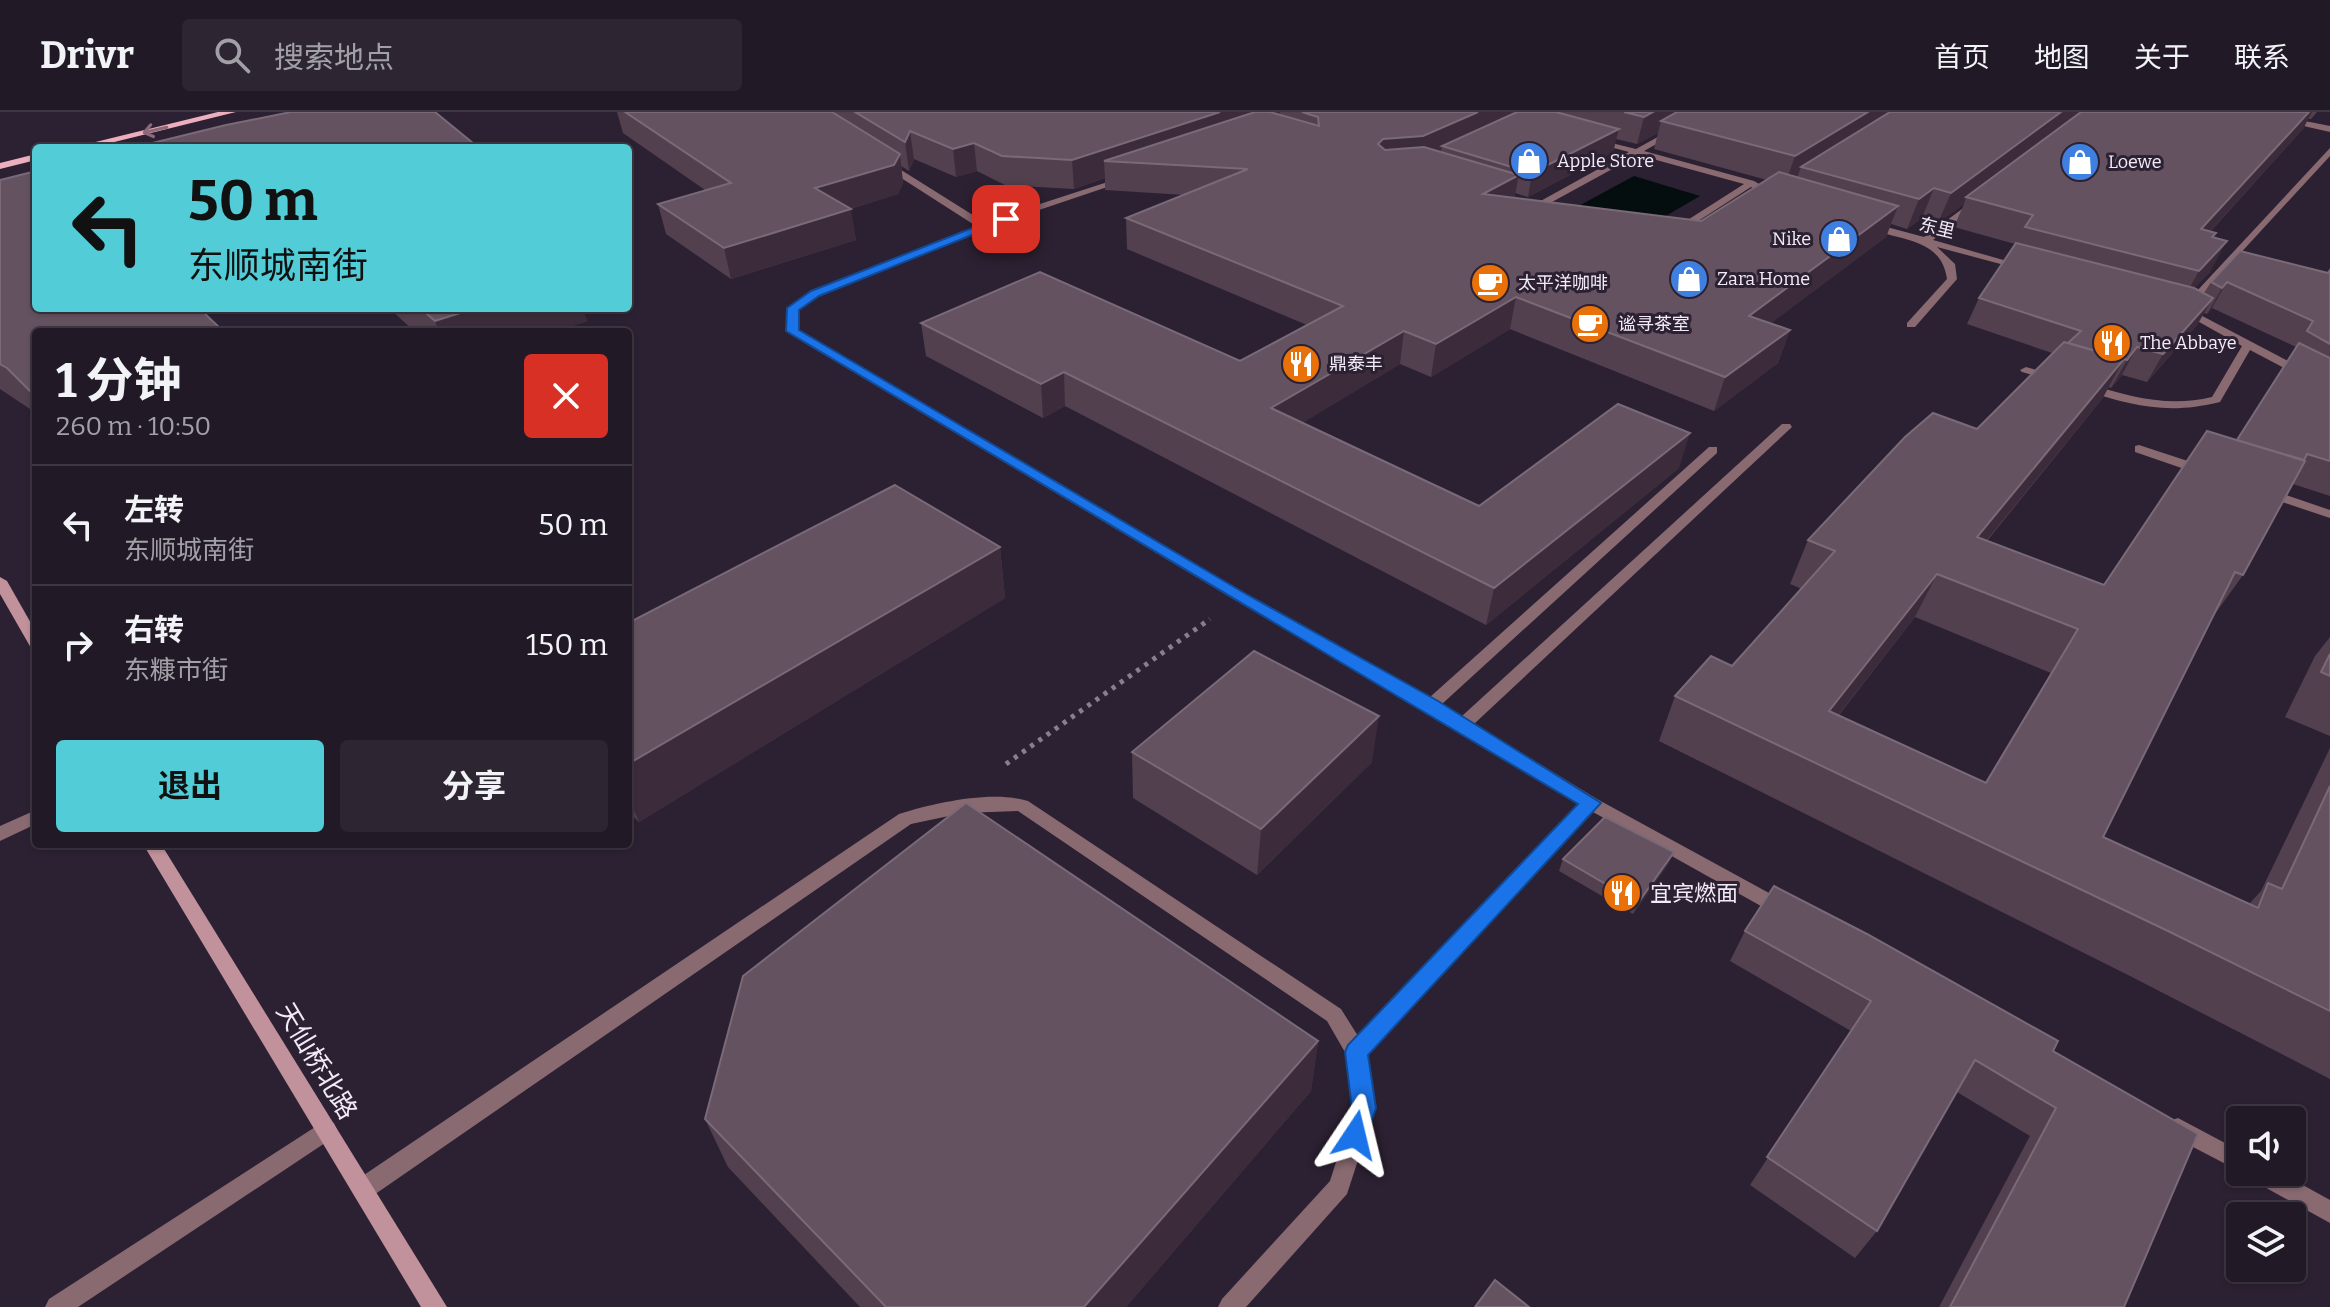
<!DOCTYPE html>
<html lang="zh">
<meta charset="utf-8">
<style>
body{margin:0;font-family:Bitter,"Noto Sans SC",serif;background:#2d2632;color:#f1f3f6;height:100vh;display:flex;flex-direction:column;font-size:30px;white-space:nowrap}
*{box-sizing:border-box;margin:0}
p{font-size:26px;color:#a2a0a7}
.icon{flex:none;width:44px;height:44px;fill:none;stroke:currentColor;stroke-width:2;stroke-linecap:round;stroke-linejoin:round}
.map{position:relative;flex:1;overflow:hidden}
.sheet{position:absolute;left:32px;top:216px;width:600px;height:520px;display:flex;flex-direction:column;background:#211926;border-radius:8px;box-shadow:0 2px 6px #0004,0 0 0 2px #3e3843}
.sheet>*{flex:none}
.banner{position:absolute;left:32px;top:32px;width:600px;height:168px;border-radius:8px;box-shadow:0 2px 6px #0004,0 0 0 2px #3e3843;background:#52ccd6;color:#111;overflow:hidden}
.fabs{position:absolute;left:2226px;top:994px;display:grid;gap:16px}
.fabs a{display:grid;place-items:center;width:80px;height:80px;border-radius:8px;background:#211926;box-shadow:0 2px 6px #0004,0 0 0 2px #3e3843;font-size:40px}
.pin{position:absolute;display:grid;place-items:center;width:68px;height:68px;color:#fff;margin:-34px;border-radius:16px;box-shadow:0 4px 12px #0006}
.me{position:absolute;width:88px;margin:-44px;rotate:10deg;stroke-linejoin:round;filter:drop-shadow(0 0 6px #0008)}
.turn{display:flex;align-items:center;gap:28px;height:168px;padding:0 24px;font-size:36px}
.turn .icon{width:104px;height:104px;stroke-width:2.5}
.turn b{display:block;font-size:56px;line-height:68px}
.round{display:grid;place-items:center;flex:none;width:84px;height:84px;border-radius:8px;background:#2d2632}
.head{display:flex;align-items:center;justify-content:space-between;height:136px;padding:0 24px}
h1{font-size:48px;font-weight:700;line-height:60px}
.cta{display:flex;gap:16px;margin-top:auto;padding:16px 24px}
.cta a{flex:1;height:92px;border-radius:8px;background:#52ccd6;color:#111;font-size:32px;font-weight:700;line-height:92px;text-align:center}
.cta a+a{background:#2d2632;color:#f1f3f6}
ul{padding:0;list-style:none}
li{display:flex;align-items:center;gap:24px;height:120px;padding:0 24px;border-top:2px solid #3e3843}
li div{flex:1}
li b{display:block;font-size:30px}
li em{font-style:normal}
header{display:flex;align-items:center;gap:48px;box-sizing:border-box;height:112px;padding:0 40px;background:#211926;border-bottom:2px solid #3e3843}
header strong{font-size:38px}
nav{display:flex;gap:44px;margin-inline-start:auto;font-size:28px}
.search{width:560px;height:72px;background:#2d2632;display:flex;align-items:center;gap:20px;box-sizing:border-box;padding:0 28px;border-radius:8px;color:#a2a0a7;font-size:30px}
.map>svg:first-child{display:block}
</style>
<header>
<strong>Drivr</strong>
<div class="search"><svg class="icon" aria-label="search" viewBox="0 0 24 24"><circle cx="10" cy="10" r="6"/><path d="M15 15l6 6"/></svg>搜索地点</div>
<nav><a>首页</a><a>地图</a><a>关于</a><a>联系</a></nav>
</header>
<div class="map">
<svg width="2330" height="1195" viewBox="0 0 2330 1195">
<rect width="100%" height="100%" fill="#2c2132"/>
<!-- water -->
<polygon fill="#040e0f" points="1634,64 1700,84 1640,119 1573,97"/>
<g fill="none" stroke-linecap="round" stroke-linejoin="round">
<!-- path -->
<polyline stroke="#887f8e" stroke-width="5" stroke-dasharray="4 6" stroke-linecap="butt" points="1006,652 1210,507"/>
<!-- street -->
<g fill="#896a71" fill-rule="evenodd">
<polygon points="1703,0 1713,0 1644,39 1754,69 1776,82 1776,86 1770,86 1751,75 1678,122 1672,122 1672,118 1744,72 1638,43 1541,96 1522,90 1527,87 1537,91 1629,40 1591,30 1591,26 1636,37"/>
<polygon points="2243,0 2259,0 2330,14 2330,20"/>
<path d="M2330,36V44L2189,197L2330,271V280L2250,238L2220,290C2168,303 2133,294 2083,278L2081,276L2087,272C2130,284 2167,296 2212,285L2242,234L2176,197L2183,194Z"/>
<path d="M884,51H890L984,110L1123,65L1131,67L986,116L819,183L798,197V218L1245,482L1430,585L1709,335H1717V341L1442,592L1462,604L1782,312H1790L1792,315L1474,612L1597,687L1791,793L1793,798L1791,803L1784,805L1777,803L1593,700L1367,943L1375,996L1347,1082L1246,1195H1218L1222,1187L1330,1069L1353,996L1346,942L1327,909L1018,699L963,701L911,712L371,1085L363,1088L355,1085L352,1077L355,1069L899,702C935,691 991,678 1028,689L1341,897L1358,924L1580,692L1425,597L1235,488L788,221V196L811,179L976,114L884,55Z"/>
<path d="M1973,89L1981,91L1933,128L2028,155L2023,158L1937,135L1955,152L1957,167L1915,215H1907V211L1947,167C1941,122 1892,130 1863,113L1868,110L1924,125Z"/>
<polygon points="2026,255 2057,264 2059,266 2053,269 2022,260 2020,258"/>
<polygon points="2139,333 2209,356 2210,359 2204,363 2199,362 2135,340 2135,334"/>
<polygon points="2263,375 2330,398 2330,406 2258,382 2256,379"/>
<polygon points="36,698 36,712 0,729 0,714"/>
<polygon points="2178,1006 2240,1039 2241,1060 2170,1023 2167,1016 2170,1009"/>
<polygon points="326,1008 334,1011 337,1018 334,1025 78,1195 45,1195 49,1187"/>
<polygon points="2247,1060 2279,1060 2330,1088 2330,1111 2250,1067"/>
</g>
<!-- secondary -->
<g fill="#c1919c" fill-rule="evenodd">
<polygon points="0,465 7,469 36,520 36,538 31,536 0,482"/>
<polygon points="143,732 161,732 447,1195 421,1195"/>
</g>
<!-- primary -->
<g fill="#edafbe" fill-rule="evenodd">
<polygon points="218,0 236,0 90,36 71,36"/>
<polygon points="36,42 36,48 0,57 0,51"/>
</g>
</g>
<!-- wall -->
<g fill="#53404e" fill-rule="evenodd">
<path d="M617,0H2078L2077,3L2081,0H2317L2311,7H2308L2303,17L2210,120L2216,121L2213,126L2210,160L2194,176L2204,181L2211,170L2328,161L2330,158V384L2293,372L2243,463L2212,506L2103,725L2249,792L2261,779L2330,636V967L2130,864L1659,629L1675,584L1732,554L1802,477L1790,472L1808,428L1977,317L2052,241L1967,212L1979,186L2015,132L1954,115L1964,92L1938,111L1922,106L1907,117L1891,112L1886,125L1771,211L1790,218L1778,251L1714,299L1510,217L1431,265L1400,252L1302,311L1479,394L1679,356L1486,513L1065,294L1043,306L926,244L921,211L1240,249L1307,213L1127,137L1126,106L1185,83L1105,78V66L1074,77L1005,73L977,59L956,65L914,47L909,59L901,54L903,71L898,82L850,97L856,128L731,167L666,122L658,92L705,78L623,21ZM1658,21L1654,37L1767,68L1701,109L1515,86V81L1528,85L1613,40L1616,27L1637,32ZM2212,196L2296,235L2237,328L2104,473L1987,429L2102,287L2109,275L2111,276L2122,263L2147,270L2197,213L2204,201L2207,202ZM1915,505L2051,561L1985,670L1839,603Z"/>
<polygon points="0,68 36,220 36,301 0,277"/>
<polygon points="389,196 582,196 587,209 555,220 415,220"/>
<polygon points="1000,435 1005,486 639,710 628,700 628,511"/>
<polygon points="2330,525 2330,624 2285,605 2315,544"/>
<polygon points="1132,640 1372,650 1257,763 1133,686"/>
<polygon points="1563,747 1669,751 1633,802 1559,759"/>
<polygon points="1745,819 2053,939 2124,1195 1939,1195 2030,1024 1957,980 1877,1119 1855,1146 1750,1073 1851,919 1730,849"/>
<polygon points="1318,929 1311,979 1126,1195 860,1195 728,1055 705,1007"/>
</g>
<!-- shaded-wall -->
<g fill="#3c2c3b">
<polygon points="1220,0 1280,0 1279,7 1104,49 1105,66 1074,77 1072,48"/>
<polygon points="1478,0 1535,0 1442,34 1440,43 1375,61 1378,32 1383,27"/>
<polygon points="1653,0 1697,0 1661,9 1658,21 1637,32 1644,5"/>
<polygon points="1868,0 1902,0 1801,55 1797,66 1785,73 1795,44"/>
<polygon points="2061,0 2078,0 2074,8 1966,85 1964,92 1938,111 1951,81"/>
<polygon points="2309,0 2312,0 2303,17 2184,148 2201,117"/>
<polygon points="1619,17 1613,40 1528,85 1532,61"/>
<polygon points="910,19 914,47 909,59 905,30"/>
<polygon points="974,31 977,59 956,65 953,37"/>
<polygon points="900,42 903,71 898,82 820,106 815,76"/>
<polygon points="1519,63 1513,93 1483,82"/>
<polygon points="1934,76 1922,106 1907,117 1919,87"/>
<polygon points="1898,94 1886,125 1738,236 1749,204"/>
<polygon points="851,97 856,128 731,167 724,136"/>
<polygon points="2227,129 2210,160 2181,191 2199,159"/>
<polygon points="2227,170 2212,196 2207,202 2222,176"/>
<polygon points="1516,185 1510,217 1431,265 1436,232"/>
<polygon points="2213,186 2197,213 2147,270 2163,242"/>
<polygon points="476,196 582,196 587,209 555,220 439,220 435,209"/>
<polygon points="1790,218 1778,251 1714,299 1725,265"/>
<polygon points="1404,219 1400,252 1269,331 1271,296"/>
<polygon points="2137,235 2122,263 2111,276 2127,248"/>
<polygon points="2124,247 2102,287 1954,468 1977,425"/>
<polygon points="1064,260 1065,294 1043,306 1041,272"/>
<polygon points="1690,321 1679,356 1486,513 1494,476"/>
<polygon points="1000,435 1005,486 639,710 628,684 628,652"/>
<polygon points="1937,462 1915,505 1807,643 1829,599"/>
<polygon points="1379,604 1372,650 1257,763 1261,717"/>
<polygon points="1674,740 1669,751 1633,802 1638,791"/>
<polygon points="1318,929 1311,979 1126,1195 1084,1195"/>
</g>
<!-- building -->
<g fill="#645260" stroke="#7a6a78" stroke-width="2" fill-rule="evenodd">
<polygon points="291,0 435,0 479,36 132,36 226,13"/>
<polygon points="625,0 832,0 900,42 894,53 815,76 851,97 724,136 658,92 731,71"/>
<polygon points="855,0 1220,0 1072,48 1002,44 974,31 953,37 910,19 905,30"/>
<polygon points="1255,0 1270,0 1319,14 1318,5 1302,0 1478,0 1423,24 1383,27 1378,32 1385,38 1424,35 1519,63 1483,82 1701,109 1779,60 1898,94 1749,204 1790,218 1725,265 1516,185 1436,232 1404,219 1271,296 1479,394 1618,292 1690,321 1494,476 1064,260 1041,272 921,211 1040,160 1240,249 1343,194 1126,106 1248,57 1104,49"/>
<polygon points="1517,0 1556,0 1619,17 1532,61 1442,34"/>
<polygon points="1624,0 1653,0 1644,5"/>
<polygon points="1677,0 1868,0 1795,44 1661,9"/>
<polygon points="1890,0 2061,0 1951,81 1934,76 1919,87 1801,55"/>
<polygon points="2081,0 2309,0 2201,117 2216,121 2212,125 2227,129 2199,159 2025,115 2033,103 1966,85"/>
<polygon points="36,59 36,196 199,196 224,220 36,220 36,285 7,256 0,252 0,68"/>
<polygon points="2016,131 2194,176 2213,186 2163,242 2137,235 2127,248 2124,247 2068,231 2081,219 1979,186"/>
<polygon points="2240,139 2328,161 2330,158 2330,232 2307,219 2313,209 2227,170 2222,176 2211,170"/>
<polygon points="420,196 476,196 435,209"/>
<path d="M2064,230L2124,247L1977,425L2104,473L2207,319L2305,349L2243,463L2235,460L2103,725L2258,796L2268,771L2282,777L2330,674V899L2168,819L1675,584L1711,544L1732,554L1835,439L1808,428L1905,325L1933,301L1977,317ZM1937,462L2078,517L1986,671L1829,599Z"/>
<polygon points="2299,231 2330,246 2330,349 2307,342 2304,348 2237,328"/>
<polygon points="895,373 1000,435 628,652 628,511"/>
<polygon points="1254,539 1379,604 1261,717 1132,640"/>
<polygon points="2330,542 2330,564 2321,560"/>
<polygon points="966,691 1318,929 1084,1195 886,1195 705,1007 743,864"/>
<polygon points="1605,705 1674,740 1638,791 1563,747"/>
<polygon points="1774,774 1867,822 2058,929 2053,939 2198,1022 2124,1195 1950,1195 2056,996 1975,948 1877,1119 1767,1045 1871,889 1745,819"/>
<polygon points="1495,1168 1529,1195 1475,1195"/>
</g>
<!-- one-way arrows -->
<defs><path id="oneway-shaft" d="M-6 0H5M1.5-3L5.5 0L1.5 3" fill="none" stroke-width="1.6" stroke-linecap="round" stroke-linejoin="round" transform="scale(2)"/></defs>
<use stroke="#8c6878" href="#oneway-shaft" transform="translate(155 18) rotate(167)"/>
<!-- route -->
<polygon fill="#1a73e8" stroke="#114b97" stroke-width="2" points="1003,104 1012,107 819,184 799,198 799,218 1246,482 1438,589 1601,691 1368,943 1376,996 1364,1031 1355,1034 1347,1031 1343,1023 1352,996 1345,940 1348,933 1578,692 786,219 787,196 811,179"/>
<!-- icons -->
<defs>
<g id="shop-disc" transform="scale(2)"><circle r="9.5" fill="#3f7fe0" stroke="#2c2132"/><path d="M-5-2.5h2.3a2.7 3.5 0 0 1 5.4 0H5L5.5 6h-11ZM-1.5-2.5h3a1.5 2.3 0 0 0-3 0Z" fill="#fff"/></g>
<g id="cafe-disc" transform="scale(2)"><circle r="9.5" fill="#e8710a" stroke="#2c2132"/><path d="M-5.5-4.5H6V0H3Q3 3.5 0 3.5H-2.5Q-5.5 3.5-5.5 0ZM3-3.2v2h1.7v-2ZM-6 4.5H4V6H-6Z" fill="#fff"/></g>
<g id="restaurant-disc" transform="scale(2)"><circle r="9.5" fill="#e8710a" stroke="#2c2132"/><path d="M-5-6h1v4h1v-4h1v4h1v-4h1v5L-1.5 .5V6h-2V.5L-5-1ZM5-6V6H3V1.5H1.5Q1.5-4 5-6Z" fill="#fff"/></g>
</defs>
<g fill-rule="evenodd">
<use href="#shop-disc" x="1529" y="49"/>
<use href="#shop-disc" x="2080" y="50"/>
<use href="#shop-disc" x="1839" y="127"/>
<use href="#shop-disc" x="1689" y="167"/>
<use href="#cafe-disc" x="1490" y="171"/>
<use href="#cafe-disc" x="1590" y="212"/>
<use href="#restaurant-disc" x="2112" y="231"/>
<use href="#restaurant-disc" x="1301" y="252"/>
<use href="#restaurant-disc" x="1622" y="781"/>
</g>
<g text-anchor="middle" stroke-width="6" stroke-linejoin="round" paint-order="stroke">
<!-- far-poi labels -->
<g font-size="18" fill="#f2ebf7" stroke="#2c2132" text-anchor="start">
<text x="1557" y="55">Apple Store</text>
<text x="2108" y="56">Loewe</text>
<text x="1811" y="133" text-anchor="end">Nike</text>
<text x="1717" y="173">Zara Home</text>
<text x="1518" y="177">太平洋咖啡</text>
<text x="1618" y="218">谧寻茶室</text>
<text x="2140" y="237">The Abbaye</text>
<text x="1329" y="258">鼎泰丰</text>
</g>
<!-- far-street labels -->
<g font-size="18" fill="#f2ebf7" stroke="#2c2132">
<text transform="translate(1937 116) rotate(14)" y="6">东里</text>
</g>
<!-- poi labels -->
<g font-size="22" fill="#f2ebf7" stroke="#2c2132" text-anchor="start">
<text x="1650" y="789">宜宾燃面</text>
</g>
<!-- near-street labels -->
<g font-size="26" fill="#f2ebf7" stroke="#2c2132">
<text transform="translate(317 949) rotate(59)" y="9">天仙桥北路</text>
</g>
</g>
</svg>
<div class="fabs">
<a><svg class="icon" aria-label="sound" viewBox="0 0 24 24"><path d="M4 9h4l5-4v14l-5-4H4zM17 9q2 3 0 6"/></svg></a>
<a><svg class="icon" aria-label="layers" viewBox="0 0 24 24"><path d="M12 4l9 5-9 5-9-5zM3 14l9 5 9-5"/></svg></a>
</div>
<div class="pin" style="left:1006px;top:107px;background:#d93025"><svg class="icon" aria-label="arrive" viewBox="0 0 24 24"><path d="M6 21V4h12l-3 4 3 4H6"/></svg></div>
<svg class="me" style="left:1355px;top:1023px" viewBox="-20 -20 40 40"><path d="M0-17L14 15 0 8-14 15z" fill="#1a73e8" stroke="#fff" stroke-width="4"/></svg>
<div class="banner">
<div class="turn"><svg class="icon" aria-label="left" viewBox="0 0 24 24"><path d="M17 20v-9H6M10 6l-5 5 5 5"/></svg><div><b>50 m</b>东顺城南街</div></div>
</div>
<section class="sheet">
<div class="head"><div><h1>1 分钟</h1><p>260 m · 10:50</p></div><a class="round" style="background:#d93025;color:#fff"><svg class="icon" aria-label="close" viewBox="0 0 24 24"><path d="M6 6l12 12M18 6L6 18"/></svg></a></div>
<ul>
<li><svg class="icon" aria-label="left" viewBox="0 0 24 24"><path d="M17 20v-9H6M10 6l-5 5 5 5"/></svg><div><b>左转</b><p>东顺城南街</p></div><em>50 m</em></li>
<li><svg class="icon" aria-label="right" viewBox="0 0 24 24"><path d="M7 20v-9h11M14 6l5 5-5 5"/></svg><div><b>右转</b><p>东糠市街</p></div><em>150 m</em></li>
</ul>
<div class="cta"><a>退出</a><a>分享</a></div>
</section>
</div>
